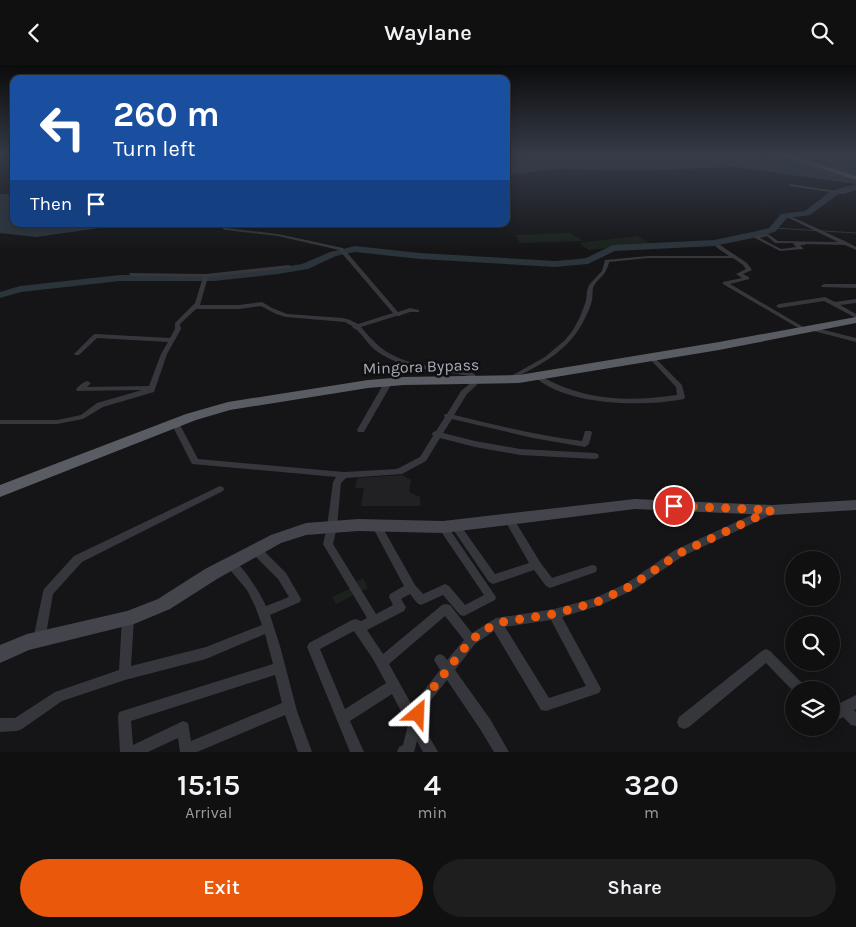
<!DOCTYPE html>
<style>
body{margin:0;font-family:Karla,sans-serif;background:#1e1e1f;color:#f1f3f6;height:100vh;display:flex;flex-direction:column;font-size:19px;white-space:nowrap}
*{box-sizing:border-box;margin:0}
p{font-size:16px;color:#9c9d9f}
.icon{flex:none;width:28px;height:28px;fill:none;stroke:currentColor;stroke-width:2;stroke-linecap:round;stroke-linejoin:round}
.map{position:relative;height:687px;overflow:hidden}
.panel{display:flex;flex-direction:column;background:#101011;flex:1}
.panel>*{flex:none}
.guide{position:absolute;left:10px;top:10px;width:500px;height:152px;border-radius:10px;box-shadow:0 2px 12px #0003,0 0 0 1px #303031;background:#1a4fa0;color:#fff;overflow:hidden}
.buttons{position:absolute;left:785px;top:486px;display:grid;gap:10px}
.buttons a{display:grid;place-items:center;width:55px;height:55px;border-radius:50%;background:#101011;box-shadow:0 2px 12px #0003,0 0 0 1px #303031;font-size:25px}
.pin{position:absolute;display:grid;place-items:center;width:42px;height:42px;color:#fff;margin:-21px;border:2px solid #fff;border-radius:50%;box-shadow:0 1px 5px #0007}
.me{position:absolute;width:55px;margin:-28px;rotate:26deg;stroke-linejoin:round;filter:drop-shadow(0 0 4px #0008)}
.turn{display:flex;align-items:center;gap:18px;height:105px;padding:0 20px;font-size:22px}
.turn .icon{width:65px;height:65px;stroke-width:2.5}
.turn b{display:block;font-size:35px;line-height:42px}
.then{display:flex;align-items:center;height:48px;padding:0 20px;background:#0003;gap:10px;font-size:19px}
.eta{display:flex;justify-content:space-evenly;align-items:center;height:85px;text-align:center}
.eta b{font-size:30px;font-weight:600;line-height:35px}
.primary-button{display:flex;gap:10px;margin-top:auto;padding:10px 20px}
.primary-button a{flex:1;height:58px;border-radius:30px;background:#ea580c;color:#fff;font-size:20px;font-weight:600;line-height:58px;text-align:center}
.primary-button a+a{background:#1e1e1f;color:#f1f3f6}
header{display:flex;justify-content:space-between;align-items:center;height:65px;padding:0 20px;background:#101011;font-size:22px;font-weight:600}
.map>svg:first-child{display:block}
</style>
<header><svg class="icon" aria-label="back" viewBox="0 0 24 24"><path d="M15 5l-7 7 7 7"/></svg>Waylane<svg class="icon" aria-label="search" viewBox="0 0 24 24"><circle cx="10" cy="10" r="6"/><path d="M15 15l6 6"/></svg></header>
<div class="map">
<svg width="856" height="687" viewBox="0 0 856 687">
<rect width="100%" height="100%" fill="#151517"/>
<!-- built -->
<polygon fill="#212124" points="402,410 411,415 409,427 420,432 420,441 361,441 364,423 355,423 357,413"/>
<!-- green -->
<g fill="#1b221c">
<polygon points="570,168 584,176 520,178 515,170"/>
<polygon points="637,171 652,179 589,185 579,178"/>
<polygon points="363,513 368,523 336,539 332,532 356,521 354,518"/>
</g>
<!-- water -->
<g fill="#2b333b">
<polygon points="506,90 856,90 856,119 734,102 636,106 561,104 506,110"/>
<polygon points="0,129 14,129 14,159 128,159 36,172 0,168"/>
</g>
<g fill="none" stroke-linecap="round" stroke-linejoin="round">
<!-- stream -->
<polyline stroke="#2b333b" stroke-width="1" points="774,163 856,168"/>
<!-- river -->
<polygon fill="#2b333b" fill-rule="evenodd" points="856,119 856,123 837,130 810,150 787,153 775,167 753,173 714,181 615,186 588,199 555,202 420,194 355,187 336,191 308,204 278,209 214,216 120,216 21,227 0,233 0,227 20,221 120,210 214,210 278,203 302,199 330,187 355,181 420,188 555,196 578,194 586,193 613,180 714,175 752,167 769,163 781,149 805,146 831,126"/>
<!-- minor -->
<g fill="#36373c" fill-rule="evenodd">
<polygon points="790,119 843,127 856,123 856,125 843,129 789,121"/>
<path d="M790,151L849,178L856,182V185L845,180L805,179V180H800L803,183V184L780,186L753,172L768,169L778,176L838,177L789,153L788,152ZM767,171L775,178H793L796,182L781,184L760,173Z"/>
<path d="M223,159H227V163L278,169L343,183L398,247L410,243L419,245V247H410L401,250L400,251H396L361,262C367,269 373,276 380,282C406,303 442,301 473,308L481,316L467,329L454,350C496,360 539,371 582,376L585,366H591L592,368L589,379L585,382L533,373L452,354L443,368L475,376L520,384L595,388L598,389L599,391L598,393L595,394L520,390L475,382L440,373L426,396L402,409L346,413L341,418L337,462L333,479L376,549L393,540L389,532L390,529L404,521L372,461L374,458L377,457L380,458L415,520L423,529L445,519L449,521L465,540L484,530L440,465L438,462L440,459L443,458L446,459L496,532L495,535L464,551L460,550L443,530L421,540L417,538L410,529L401,534L406,542L404,546L367,565L383,589L442,540L446,539L450,540L472,568L496,553L554,544L595,533L627,518L675,485L767,443L770,442L773,443L775,446L773,449L683,491L635,524L601,540L562,552L599,620L601,624L599,628L546,646L541,645L494,566L475,579L455,605L490,654L509,687H494L480,664L447,615L427,640L422,659L438,687H423L417,676L414,687H397L399,682L403,680L408,660L392,629L350,656L364,687H350L307,582L309,578L352,555L356,554L361,556L367,553L323,479L327,462L333,417L336,412L192,399L171,358L175,356H178L198,394L344,407L397,404L420,392L433,371L432,369L433,367L436,366L445,352L444,351L445,349H447L461,326L473,316L469,311C438,305 401,305 375,285C368,279 363,271 357,265L353,263L352,261L345,257L286,252L276,249L261,241L239,244H196L180,259L181,264L167,289L154,327L103,342L83,354L57,359H0V355H57L81,350L97,338L142,325L77,326L76,324C79,321 83,317 87,316L91,318L87,322L149,321L161,289L168,277L97,273L79,290H75L74,289L93,270L95,269L170,273L175,264V258L195,238L203,212L132,211L129,209L130,208L206,209L289,200L291,201V203L208,212L200,240H239L262,237L272,243L287,249L343,253L350,255L358,259L393,248L339,185L278,171L225,165L223,164ZM445,551L464,575L447,595L444,591L440,589L436,591L434,595L440,605L418,633L414,644L389,599ZM551,555L586,621L549,633L505,562ZM354,566L373,594L386,618L345,644L320,584Z"/>
<path d="M716,180H720L747,198L752,205L743,209L749,212V214L730,219L805,263L808,261L856,273V277L806,264L805,263L802,265L800,264L723,219V217L742,213L736,209L746,204L743,200L733,193H648L609,197C606,212 597,213 593,223C592,227 593,231 592,235C591,241 588,247 585,253C570,286 540,300 509,316L507,317L504,315L545,292L565,275L573,265L580,252L586,236L587,226L589,220L602,206L605,195L648,191H729L716,182Z"/>
<polygon points="824,219 856,219 856,223 822,222 821,221"/>
<polygon points="825,232 835,237 856,234 856,238 840,240 856,249 856,253 824,236 779,243 776,241 779,239"/>
<path d="M652,291L654,292L682,320L685,332L684,334C643,342 567,341 535,312L538,310L540,311C586,336 627,337 677,330L676,322L649,293Z"/>
<polygon points="388,316 392,318 365,365 364,367 358,367 357,365 384,318"/>
<polygon points="220,421 223,422 224,424 223,426 82,497 53,529 45,575 43,579 39,581 35,579 33,575 43,527 44,524 74,491"/>
<polygon points="509,450 512,451 540,497 552,513 592,500 596,501 597,504 596,507 550,523 546,521 534,505 493,519 489,517 450,460 452,457 455,456 458,457 495,509 529,498 504,454 506,451"/>
<path d="M256,481L260,482L286,508L301,534L300,537L270,550L280,581L297,646L312,687H298L285,650L197,687H180L178,673L148,687H120L118,652L119,647L273,599L265,569L206,594L125,615L62,636L22,664L17,666L0,667V653H15L55,627L119,605L122,554L124,550L128,549L132,550L134,554L131,601L206,582L262,560L255,541L247,525L225,499L226,496C228,496 229,495 230,495C241,495 262,532 266,541L289,532L278,514L252,488L251,485L252,482ZM275,610L282,638L191,676L188,658L183,656L133,680L131,656Z"/>
<polygon points="766,584 770,586 805,621 807,625 794,625 794,627 766,598 689,662 684,664 679,662 677,657 679,652 762,586"/>
<polygon points="856,630 856,644 854,645 856,647 856,661 851,660 843,652 831,659 831,645 838,639"/>
</g>
<!-- secondary -->
<polygon fill="#44454c" fill-rule="evenodd" points="635,434 772,440 856,435 856,445 772,450 635,444 443,468 358,466 306,470 281,478 217,514 170,544 134,559 29,585 0,598 0,580 27,569 127,546 158,534 205,504 271,470 306,458 358,454 443,456"/>
<!-- primary -->
<polygon fill="#52535b" fill-rule="evenodd" points="781,90 789,90 856,111 856,115"/>
<!-- trunk -->
<polygon fill="#5a5c64" fill-rule="evenodd" points="856,252 856,258 719,285 519,318 404,320 368,323 230,345 196,355 0,432 0,420 186,349 228,337 368,315 404,312 519,310 719,277"/>
</g>
<!-- sky -->
<linearGradient id="sky" x2="0" y2="1"><stop stop-color="#0c0c0d"/><stop offset="0.48" stop-color="#353b47"/><stop offset="1" stop-color="#353b47" stop-opacity="0"/></linearGradient>
<rect width="856" height="186" fill="url(#sky)"/>
<g fill="none" stroke-linecap="round" stroke-linejoin="round">
<!-- route -->
<polyline stroke="#ea580c" stroke-width="9" stroke-dasharray="0 16.2" points="418,649 422,637 471,575 496,558 554,549 597,537 631,521 680,488 772,445 674,441"/>
</g>
<g text-anchor="middle" stroke-width="5" stroke-linejoin="round" paint-order="stroke">
<!-- street labels -->
<g font-size="16" fill="#a7abb7" stroke="#101012">
<text transform="translate(421 301) rotate(-2)" y="6">Mingora Bypass</text>
</g>
</g>
</svg>
<div class="buttons">
<a><svg class="icon" aria-label="sound" viewBox="0 0 24 24"><path d="M4 9h4l5-4v14l-5-4H4zM17 9q2 3 0 6"/></svg></a>
<a><svg class="icon" aria-label="search" viewBox="0 0 24 24"><circle cx="10" cy="10" r="6"/><path d="M15 15l6 6"/></svg></a>
<a><svg class="icon" aria-label="layers" viewBox="0 0 24 24"><path d="M12 4l9 5-9 5-9-5zM3 14l9 5 9-5"/></svg></a>
</div>
<div class="pin" style="left:674px;top:441px;background:#d93025"><svg class="icon" aria-label="arrive" viewBox="0 0 24 24"><path d="M6 21V4h12l-3 4 3 4H6"/></svg></div>
<svg class="me" style="left:418px;top:649px" viewBox="-20 -20 40 40"><path d="M0-17L14 15 0 8-14 15z" fill="#ea580c" stroke="#fff" stroke-width="4"/></svg>
<div class="guide">
<div class="turn"><svg class="icon" aria-label="left" viewBox="0 0 24 24"><path d="M17 20v-9H6M10 6l-5 5 5 5"/></svg><div><b>260 m</b>Turn left</div></div>
<div class="then">Then<svg class="icon" aria-label="arrive" viewBox="0 0 24 24"><path d="M6 21V4h12l-3 4 3 4H6"/></svg></div>
</div>
</div>
<section class="panel">
<div class="eta">
<div><b>15:15</b><p>Arrival</p></div>
<div><b>4</b><p>min</p></div>
<div><b>320</b><p>m</p></div>
</div>
<div class="primary-button"><a>Exit</a><a>Share</a></div>
</section>
